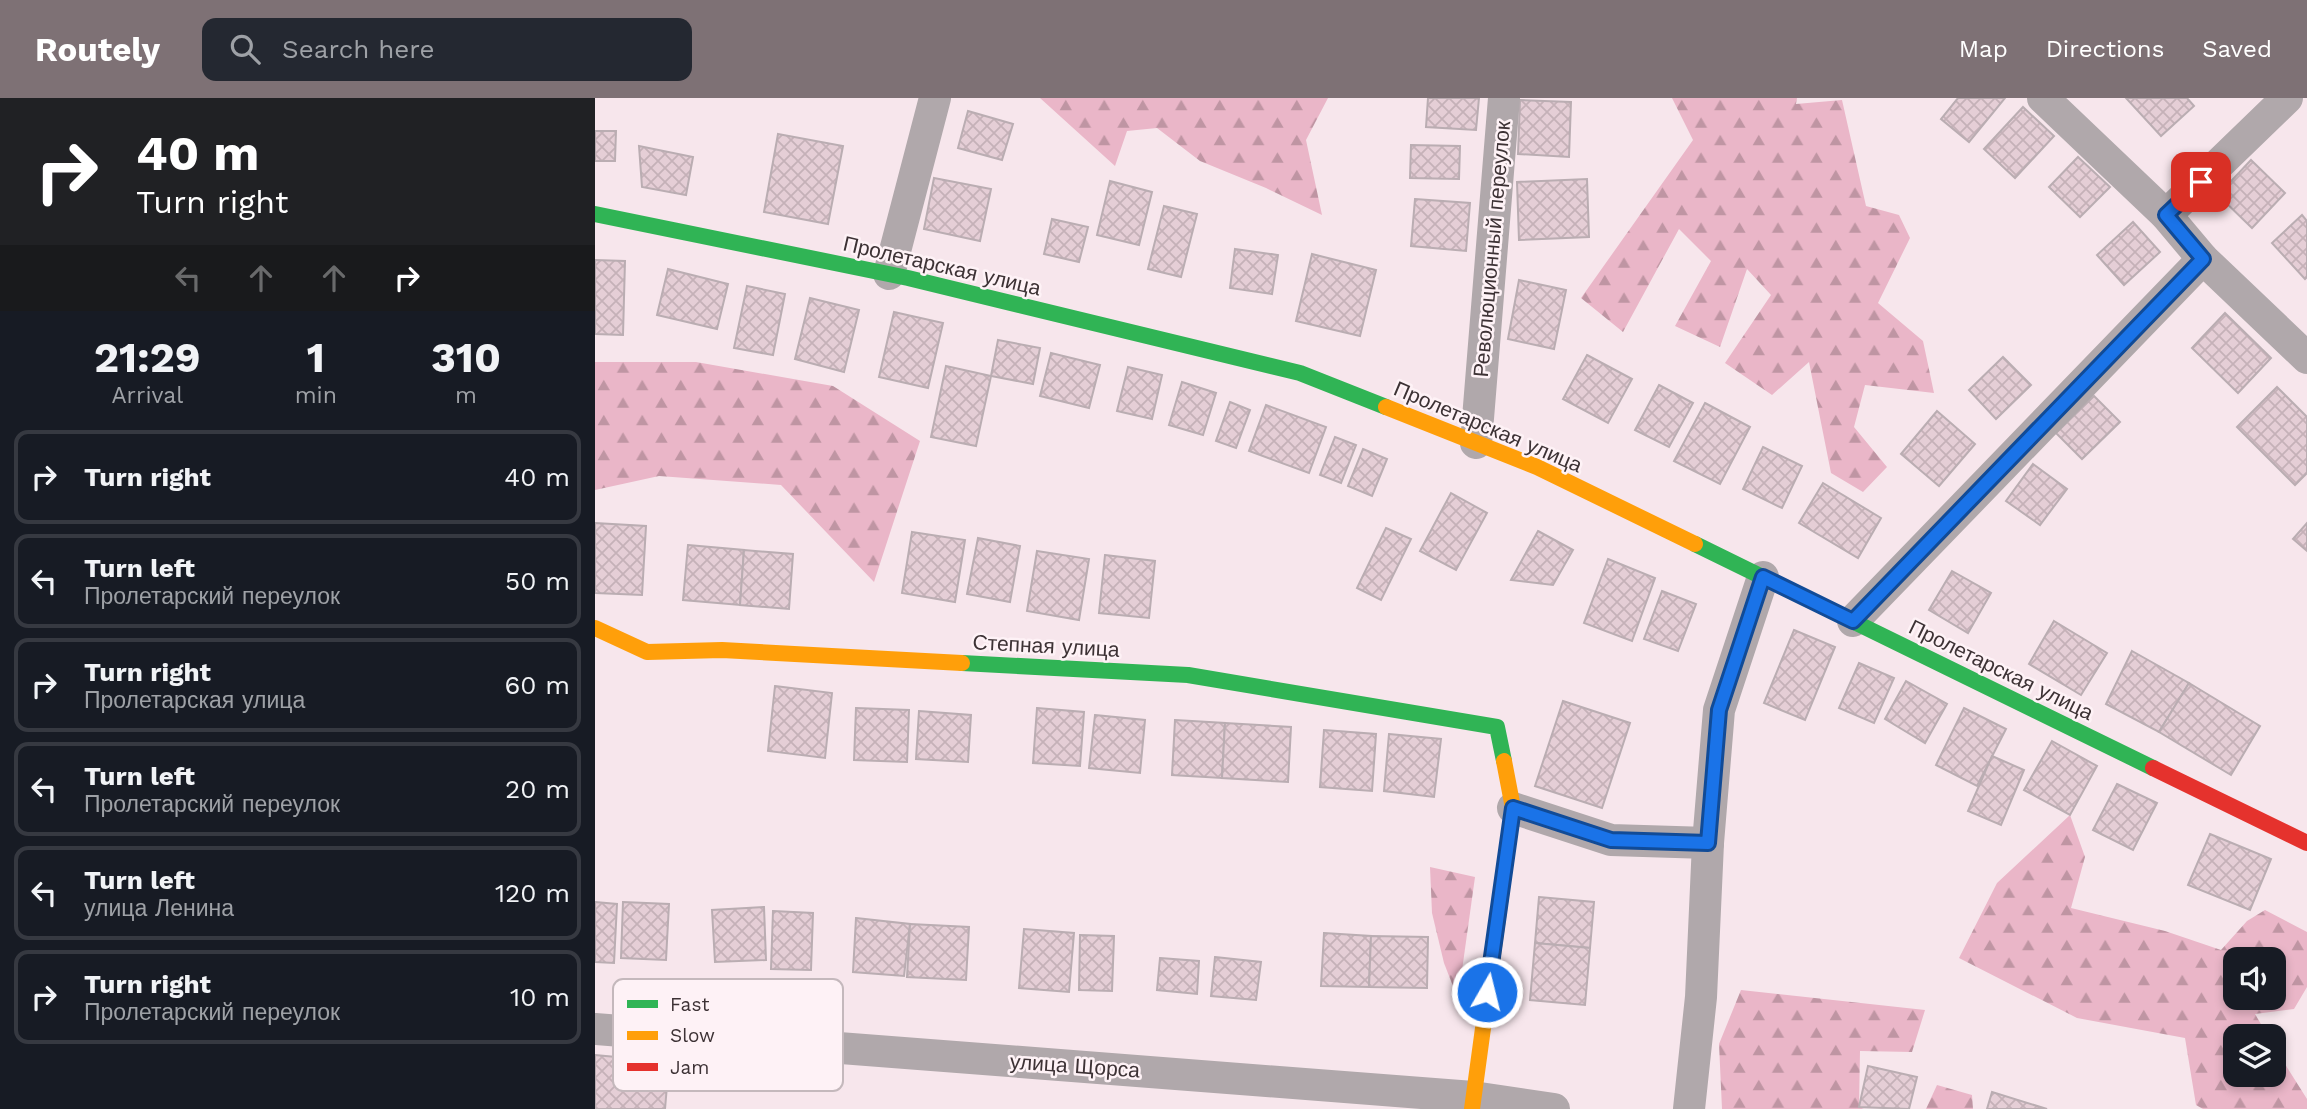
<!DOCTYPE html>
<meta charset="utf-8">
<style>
body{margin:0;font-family:"Work Sans",sans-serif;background:#242831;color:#f1f3f6;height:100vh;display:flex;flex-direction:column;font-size:26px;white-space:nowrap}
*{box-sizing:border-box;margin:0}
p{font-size:23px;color:#9ea1a6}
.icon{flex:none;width:38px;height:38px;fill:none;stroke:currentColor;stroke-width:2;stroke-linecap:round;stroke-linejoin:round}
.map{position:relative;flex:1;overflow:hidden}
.sheet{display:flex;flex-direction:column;background:#171b24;width:595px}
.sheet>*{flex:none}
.top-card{background:#202124;color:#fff;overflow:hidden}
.buttons{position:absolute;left:1628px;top:849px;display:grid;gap:14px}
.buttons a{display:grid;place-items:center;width:63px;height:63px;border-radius:14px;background:#171b24;box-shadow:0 4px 10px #0003;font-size:35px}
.pin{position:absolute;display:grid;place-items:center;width:60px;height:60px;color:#fff;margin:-30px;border-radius:14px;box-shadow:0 4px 10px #0006}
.me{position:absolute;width:77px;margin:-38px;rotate:8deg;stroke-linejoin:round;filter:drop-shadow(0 0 5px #0008)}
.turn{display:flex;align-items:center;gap:24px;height:147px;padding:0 21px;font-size:32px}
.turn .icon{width:91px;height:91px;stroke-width:2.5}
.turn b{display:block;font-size:49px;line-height:60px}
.lanes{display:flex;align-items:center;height:66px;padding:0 21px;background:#0003;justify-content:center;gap:35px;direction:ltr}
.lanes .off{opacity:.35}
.eta{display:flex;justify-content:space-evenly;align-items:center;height:119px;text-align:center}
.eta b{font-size:42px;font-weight:700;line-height:49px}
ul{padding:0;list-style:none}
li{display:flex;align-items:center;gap:21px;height:94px;margin:0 14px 10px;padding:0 7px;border:4px solid #363941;border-radius:14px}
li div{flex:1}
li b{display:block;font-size:26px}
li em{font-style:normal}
header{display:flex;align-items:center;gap:42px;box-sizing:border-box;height:98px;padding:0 35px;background:#7e7175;color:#fff}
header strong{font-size:33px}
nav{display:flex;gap:38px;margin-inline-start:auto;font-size:24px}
.search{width:490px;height:63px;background:#242831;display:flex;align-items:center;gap:18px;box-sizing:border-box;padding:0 24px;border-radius:14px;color:#9ea1a6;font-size:26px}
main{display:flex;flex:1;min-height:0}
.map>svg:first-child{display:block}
</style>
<header>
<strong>Routely</strong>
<div class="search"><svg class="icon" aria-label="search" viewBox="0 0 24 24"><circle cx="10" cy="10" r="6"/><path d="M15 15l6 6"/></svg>Search here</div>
<nav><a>Map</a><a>Directions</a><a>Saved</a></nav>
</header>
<main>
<section class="sheet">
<div class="top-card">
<div class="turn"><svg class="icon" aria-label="right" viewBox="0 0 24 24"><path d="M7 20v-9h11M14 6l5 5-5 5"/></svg><div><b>40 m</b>Turn right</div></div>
<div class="lanes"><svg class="icon off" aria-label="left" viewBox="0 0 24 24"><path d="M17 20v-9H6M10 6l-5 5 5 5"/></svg><svg class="icon off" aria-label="ahead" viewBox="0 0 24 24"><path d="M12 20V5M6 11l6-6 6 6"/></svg><svg class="icon off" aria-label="ahead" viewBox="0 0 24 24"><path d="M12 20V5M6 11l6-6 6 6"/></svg><svg class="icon" aria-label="right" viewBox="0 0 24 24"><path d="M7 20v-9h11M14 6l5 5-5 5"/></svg></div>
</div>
<div class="eta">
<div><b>21:29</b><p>Arrival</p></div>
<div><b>1</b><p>min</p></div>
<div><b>310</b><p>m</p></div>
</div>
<ul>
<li><svg class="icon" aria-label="right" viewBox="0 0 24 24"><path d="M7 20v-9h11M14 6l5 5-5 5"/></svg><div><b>Turn right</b></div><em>40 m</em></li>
<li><svg class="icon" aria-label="left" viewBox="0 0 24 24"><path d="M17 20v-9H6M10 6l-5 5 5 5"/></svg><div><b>Turn left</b><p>Пролетарский переулок</p></div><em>50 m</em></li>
<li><svg class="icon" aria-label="right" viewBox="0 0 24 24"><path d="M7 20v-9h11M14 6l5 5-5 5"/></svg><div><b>Turn right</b><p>Пролетарская улица</p></div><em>60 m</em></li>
<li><svg class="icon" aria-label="left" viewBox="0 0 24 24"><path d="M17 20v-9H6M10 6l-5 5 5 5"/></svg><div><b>Turn left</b><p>Пролетарский переулок</p></div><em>20 m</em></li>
<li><svg class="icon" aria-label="left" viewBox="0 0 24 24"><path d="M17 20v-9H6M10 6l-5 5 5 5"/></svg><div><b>Turn left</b><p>улица Ленина</p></div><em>120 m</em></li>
<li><svg class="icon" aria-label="right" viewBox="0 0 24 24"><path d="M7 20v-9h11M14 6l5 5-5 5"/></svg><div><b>Turn right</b><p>Пролетарский переулок</p></div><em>10 m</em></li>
</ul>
</section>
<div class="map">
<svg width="1712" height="1011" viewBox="0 0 1712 1011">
<defs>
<pattern id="forest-firs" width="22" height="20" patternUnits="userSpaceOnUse" patternTransform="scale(1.75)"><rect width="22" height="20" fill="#eab6c8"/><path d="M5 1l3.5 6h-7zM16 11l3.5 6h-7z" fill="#bf95a3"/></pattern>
<pattern id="building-cross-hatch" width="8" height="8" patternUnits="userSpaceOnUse" patternTransform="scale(1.75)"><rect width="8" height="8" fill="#e5ced6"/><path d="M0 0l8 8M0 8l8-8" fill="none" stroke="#c5b1b8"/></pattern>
</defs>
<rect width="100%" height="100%" fill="#f7e6ec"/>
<!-- forest -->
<g fill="url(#forest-firs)" fill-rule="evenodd">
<polygon points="445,0 733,0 711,42 727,117 671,90 605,63 562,30 532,33 520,68"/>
<polygon points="1077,0 1202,0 1201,6 1247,2 1271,108 1304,117 1315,140 1283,205 1328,243 1339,295 1270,287 1259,329 1292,369 1268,394 1236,375 1214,264 1177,297 1130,265 1176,197 1152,171 1125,249 1080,228 1116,163 1084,131 1028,234 986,200 1098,42"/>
<polygon points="0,264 101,264 238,288 325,343 279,484 186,387 64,378 0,392"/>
<path d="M1475,717L1490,759L1476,810L1570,833L1626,852L1652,823L1670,812L1712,834V889L1699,911L1660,916L1673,938H1640V976H1678V947L1712,1001V1011H1608L1601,1007L1590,940L1482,920L1364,860L1402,785ZM1640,861H1678V900H1640Z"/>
<polygon points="835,769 880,779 863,901 849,865 837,815"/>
<polygon points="1146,892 1330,912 1317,954 1265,953 1264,1009 1269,1011 1127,1011 1124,946"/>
<polygon points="1342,987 1377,997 1378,1011 1331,1011"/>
</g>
<!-- building -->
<g fill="url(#building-cross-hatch)" stroke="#baadb2" stroke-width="2">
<polygon points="833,0 884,0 881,32 831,29"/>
<polygon points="1363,0 1410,0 1374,44 1346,21"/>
<polygon points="1531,0 1592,0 1599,8 1566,38"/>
<polygon points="925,2 976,4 974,59 923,56"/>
<polygon points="1428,9 1459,38 1420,80 1389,51"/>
<polygon points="373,13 418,26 407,62 363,50"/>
<polygon points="0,33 21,33 20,63 0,63"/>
<polygon points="183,36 248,48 233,126 169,114"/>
<polygon points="816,47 865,48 864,81 815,80"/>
<polygon points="44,48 98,59 91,97 47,89"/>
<polygon points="1483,59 1515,89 1485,119 1454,89"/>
<polygon points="1656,62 1690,95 1657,130 1623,97"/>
<polygon points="339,80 396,91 385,143 329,131"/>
<polygon points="992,81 994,139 924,142 922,84"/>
<polygon points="515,83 557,94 544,147 502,137"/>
<polygon points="820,101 875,105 871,153 816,148"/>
<polygon points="569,108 602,116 586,179 553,171"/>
<polygon points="1707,117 1712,123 1712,179 1710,181 1677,145"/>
<polygon points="457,121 493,129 484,164 449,156"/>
<polygon points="1538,124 1565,154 1529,187 1502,157"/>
<polygon points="640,151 683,157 677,196 635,190"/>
<polygon points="717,156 781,172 765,238 701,223"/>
<polygon points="0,162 30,163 28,237 0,236"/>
<polygon points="73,171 133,186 122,231 62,217"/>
<polygon points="924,182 971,192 959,251 913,241"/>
<polygon points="152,188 190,196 178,257 139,250"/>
<polygon points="215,200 264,212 249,274 200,261"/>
<polygon points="299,214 348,225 333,290 284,279"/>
<polygon points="1630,215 1676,260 1643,295 1597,250"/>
<polygon points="403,242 445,250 438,286 396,278"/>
<polygon points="456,255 505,267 494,310 445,298"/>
<polygon points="992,257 1037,281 1013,325 968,301"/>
<polygon points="1408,259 1436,287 1401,321 1374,292"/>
<polygon points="351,268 396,278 381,348 336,339"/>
<polygon points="533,269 567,277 557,321 522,313"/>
<polygon points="587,284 621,295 608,337 574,327"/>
<polygon points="1064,287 1098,305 1074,349 1040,332"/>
<polygon points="1682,289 1712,319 1712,375 1700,387 1642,329"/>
<polygon points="1499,298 1525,324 1487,361 1461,335"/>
<polygon points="635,304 655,312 641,350 621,343"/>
<polygon points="1110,305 1155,329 1125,386 1079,363"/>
<polygon points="671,307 731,329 714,375 654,353"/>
<polygon points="1342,313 1380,346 1344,388 1306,356"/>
<polygon points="740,339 761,347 746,385 725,377"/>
<polygon points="1168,349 1207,368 1187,410 1148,391"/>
<polygon points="768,351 792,361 777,398 753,388"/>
<polygon points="1438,366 1472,391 1445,427 1411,403"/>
<polygon points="1228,385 1286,420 1263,460 1204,425"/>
<polygon points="856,395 892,415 861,472 825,453"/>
<polygon points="0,425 51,428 47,497 0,495"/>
<polygon points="1712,425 1712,453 1698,441"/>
<polygon points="791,430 816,441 786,502 762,490"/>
<polygon points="943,433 978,452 958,487 916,482"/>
<polygon points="317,434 370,442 360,504 307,495"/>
<polygon points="383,440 425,448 415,504 372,496"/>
<polygon points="93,447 149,452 145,507 88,502"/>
<polygon points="149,452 198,456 194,511 145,507"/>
<polygon points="442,453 494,461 484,522 432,513"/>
<polygon points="510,457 560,463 554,520 504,515"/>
<polygon points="1013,461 1060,480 1037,543 989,525"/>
<polygon points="1357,473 1396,495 1373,535 1334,512"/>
<polygon points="1067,493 1101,506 1083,553 1049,541"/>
<polygon points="1459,523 1512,555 1486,597 1434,566"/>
<polygon points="1199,532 1240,549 1210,622 1169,605"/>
<polygon points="1537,553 1594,585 1564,634 1511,606"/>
<polygon points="1264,565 1299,580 1279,625 1244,610"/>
<polygon points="1311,583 1352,606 1330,645 1290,621"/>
<polygon points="1594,585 1665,628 1636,677 1564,634"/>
<polygon points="180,588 237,595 230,660 173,653"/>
<polygon points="968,603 1035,625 1007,710 940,688"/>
<polygon points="261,610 314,612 312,664 259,662"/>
<polygon points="442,610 489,614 485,668 438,665"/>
<polygon points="1369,610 1411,631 1382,688 1341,667"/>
<polygon points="324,613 376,617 373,664 321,661"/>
<polygon points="500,617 550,622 545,675 494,670"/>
<polygon points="580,622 630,625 627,680 577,677"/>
<polygon points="630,625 696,629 693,684 627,680"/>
<polygon points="729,632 781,636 777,693 725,689"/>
<polygon points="794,636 846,641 839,699 789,693"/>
<polygon points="1457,643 1502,668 1475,717 1429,692"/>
<polygon points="1397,658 1429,672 1406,727 1373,713"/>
<polygon points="1522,686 1562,705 1538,752 1498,732"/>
<polygon points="1615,736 1676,761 1655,812 1593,787"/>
<polygon points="944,799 999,804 995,850 940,845"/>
<polygon points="0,804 22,806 19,865 0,864"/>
<polygon points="28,804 74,806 71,862 26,860"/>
<polygon points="169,809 171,862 120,864 117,812"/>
<polygon points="178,813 218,815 216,872 176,871"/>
<polygon points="261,820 315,826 309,878 258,874"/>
<polygon points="315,826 374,829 371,882 312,879"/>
<polygon points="429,831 479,835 474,894 424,890"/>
<polygon points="729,835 776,838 774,889 726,888"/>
<polygon points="485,837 519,838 517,893 484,892"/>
<polygon points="776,838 833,839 832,890 774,889"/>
<polygon points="940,845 995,850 990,907 935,902"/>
<polygon points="620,859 666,864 661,902 616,898"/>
<polygon points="565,860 604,863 602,896 562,892"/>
<polygon points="0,957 74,964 70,1011 0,1011"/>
<polygon points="1273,968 1322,979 1314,1011 1264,1009"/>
<polygon points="1397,994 1452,1011 1392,1011"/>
</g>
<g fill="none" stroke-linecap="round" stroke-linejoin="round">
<!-- street -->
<g stroke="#b0a8ab" stroke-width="32">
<polyline points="1448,0 1571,117 1608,161 1712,260"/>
<polyline points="1571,117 1692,0"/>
<polyline points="294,176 340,0"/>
<polyline points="881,345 909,0"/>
<polyline points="1258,523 1608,161"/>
<polyline points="918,710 1016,742 1113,745"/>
<polyline points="0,931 878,999 959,1011"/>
<polyline points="1094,1011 1106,899 1113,745 1124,612 1168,479"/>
</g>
<!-- fast -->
<g stroke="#30b455" stroke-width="16">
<polyline points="0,116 313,180 705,275 791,309"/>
<polyline points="1100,446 1558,670"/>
<polyline points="367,565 593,577 902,629 909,663"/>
</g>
<!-- slow -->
<g stroke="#ff9f0a" stroke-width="16">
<polyline points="791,309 942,369 1100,446"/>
<polyline points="0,530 52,554 127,552 367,565"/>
<polyline points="877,1011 918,710 909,663"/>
</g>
<!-- jam -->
<polyline stroke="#e5322d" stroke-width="16" points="1558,670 1712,745"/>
</g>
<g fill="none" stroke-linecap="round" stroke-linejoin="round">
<!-- route casing -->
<g stroke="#114b97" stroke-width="18">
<polyline id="route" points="892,894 918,710 1016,742 1113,745 1124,612 1168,479 1258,523 1608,161 1571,117 1606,84"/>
</g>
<!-- route -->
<use href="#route" stroke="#1a73e8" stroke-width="12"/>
</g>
<g text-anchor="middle" stroke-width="5" stroke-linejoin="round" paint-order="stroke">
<!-- street labels -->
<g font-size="21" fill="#3d3235" stroke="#fef2f6">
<text transform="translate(897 151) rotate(-85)" y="7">Революционный переулок</text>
<text transform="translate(347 168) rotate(13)" y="7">Пролетарская улица</text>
<text transform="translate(893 329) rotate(23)" y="7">Пролетарская улица</text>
<text transform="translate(451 548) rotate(3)" y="7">Степная улица</text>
<text transform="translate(1406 572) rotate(26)" y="7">Пролетарская улица</text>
<text transform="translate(480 968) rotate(4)" y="7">улица Щорса</text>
</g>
</g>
<!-- legend -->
<rect x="18" y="881" width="230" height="112" rx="10" fill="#fef2f6" stroke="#c4b8bc" stroke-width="2"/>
<rect x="32" y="902" width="31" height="8" fill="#30b455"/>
<rect x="32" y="933" width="31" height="9" fill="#ff9f0a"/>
<rect x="32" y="965" width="31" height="8" fill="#e5322d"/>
<g font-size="19" fill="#3d3235">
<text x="75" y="913">Fast</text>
<text x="75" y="944">Slow</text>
<text x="75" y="976">Jam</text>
</g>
</svg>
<div class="buttons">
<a><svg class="icon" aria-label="sound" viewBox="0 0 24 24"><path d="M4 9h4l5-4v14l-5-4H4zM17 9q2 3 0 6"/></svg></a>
<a><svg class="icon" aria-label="layers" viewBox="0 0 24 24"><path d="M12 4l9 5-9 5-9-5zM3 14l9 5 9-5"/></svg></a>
</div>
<div class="pin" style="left:1606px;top:84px;background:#d93025"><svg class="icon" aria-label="arrive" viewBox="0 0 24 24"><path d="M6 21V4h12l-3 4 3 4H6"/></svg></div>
<svg class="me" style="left:892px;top:894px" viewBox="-20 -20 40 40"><circle r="17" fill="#1a73e8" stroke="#fff" stroke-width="3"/><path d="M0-11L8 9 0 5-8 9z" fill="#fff"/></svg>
</div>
</main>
